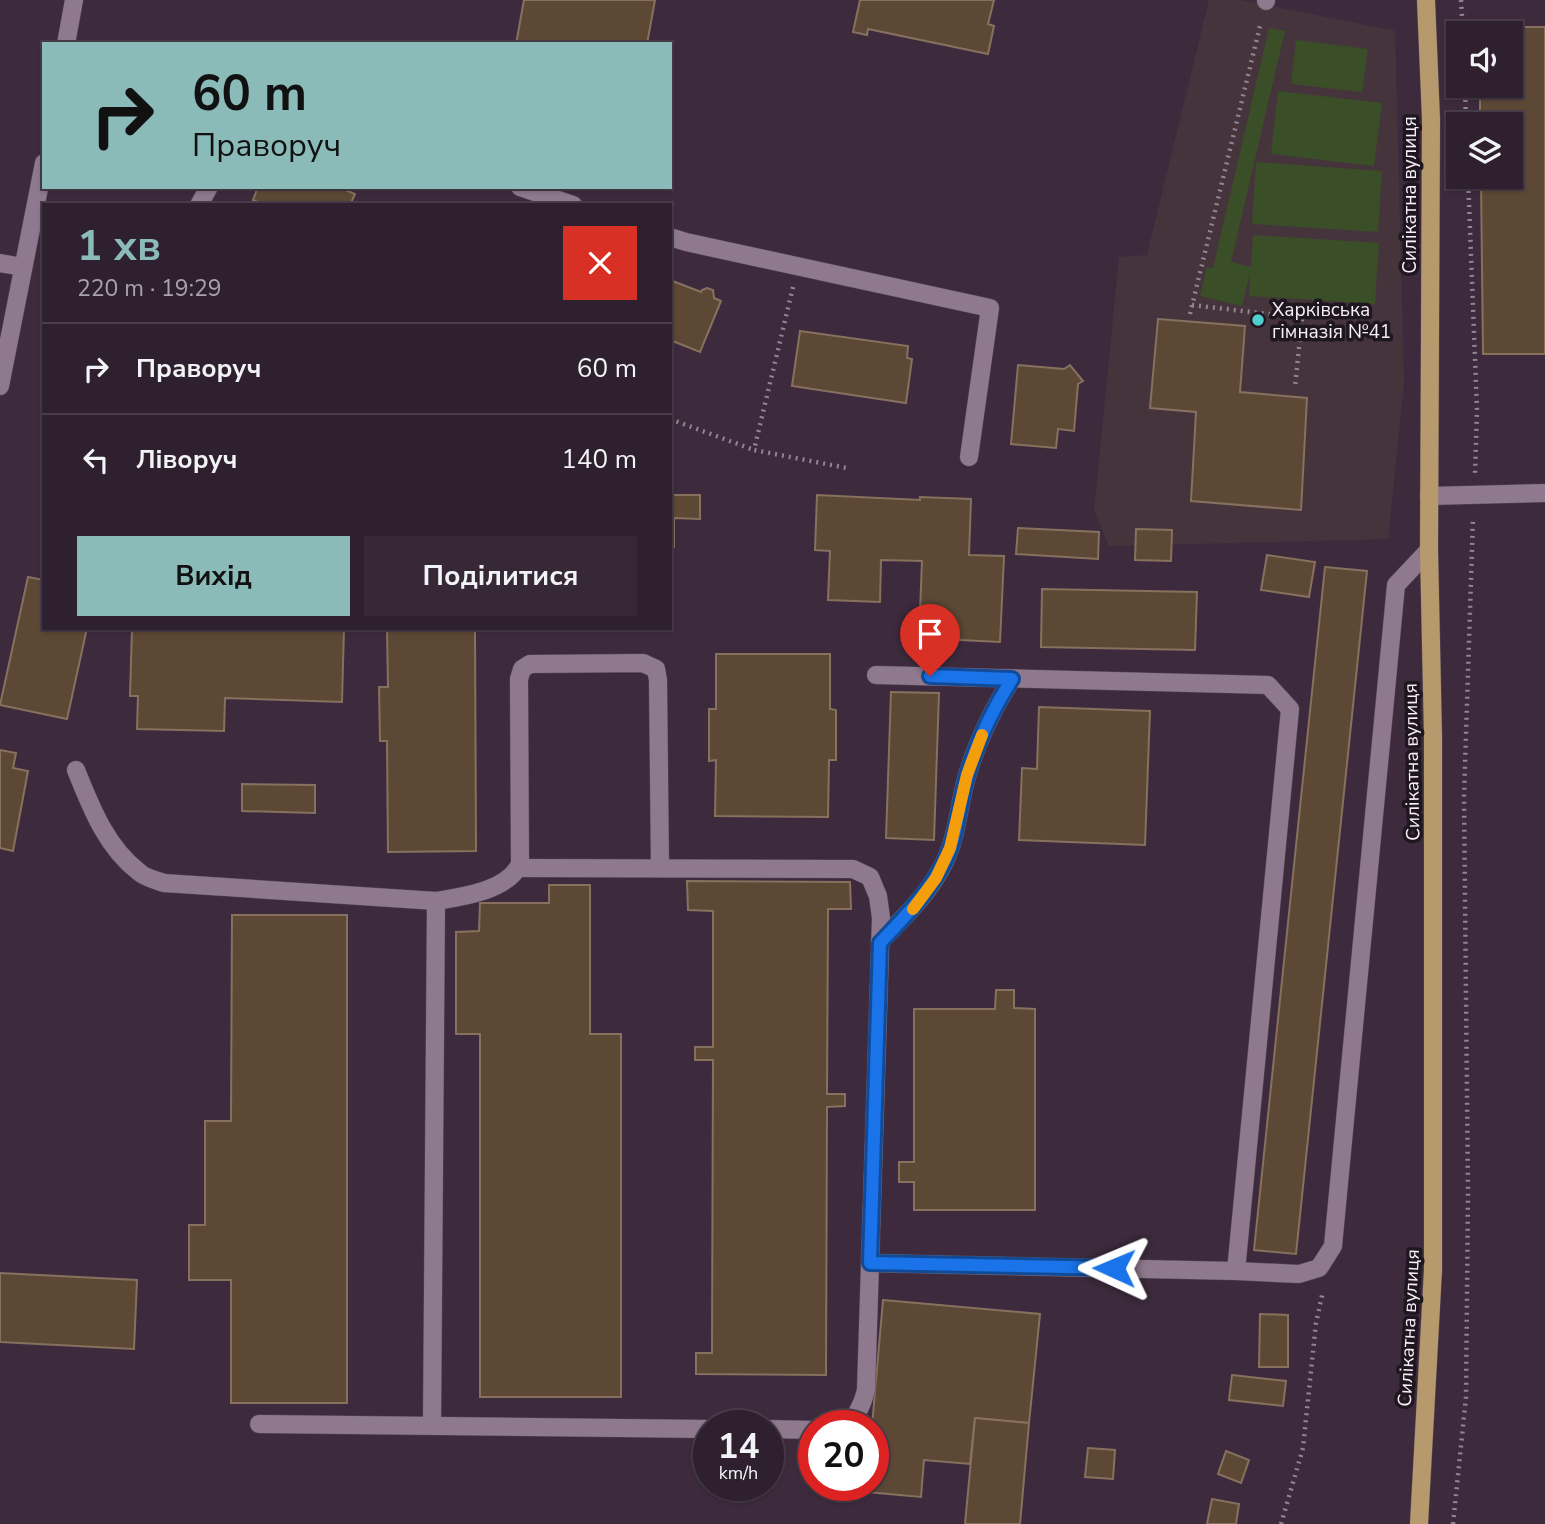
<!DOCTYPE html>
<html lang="uk">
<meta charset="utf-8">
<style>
body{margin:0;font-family:"Nunito Sans",sans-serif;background:#362836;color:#f1f3f6;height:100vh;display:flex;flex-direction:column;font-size:26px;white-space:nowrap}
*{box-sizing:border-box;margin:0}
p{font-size:23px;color:#a7a3aa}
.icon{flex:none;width:38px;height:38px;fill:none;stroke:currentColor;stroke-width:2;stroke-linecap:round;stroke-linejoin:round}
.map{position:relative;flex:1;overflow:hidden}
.side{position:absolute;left:42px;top:203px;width:630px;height:427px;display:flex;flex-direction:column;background:#2e202e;border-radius:0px;box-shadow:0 2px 5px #0004,0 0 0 2px #493e4a}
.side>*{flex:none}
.guide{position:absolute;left:42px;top:42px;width:630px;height:147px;border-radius:0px;box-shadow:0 2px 5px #0004,0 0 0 2px #493e4a;background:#8bbbb9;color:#111;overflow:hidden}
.fabs{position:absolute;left:1446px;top:21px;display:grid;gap:14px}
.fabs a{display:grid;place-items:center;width:77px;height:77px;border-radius:0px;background:#2e202e;box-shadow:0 2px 5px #0004,0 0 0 2px #493e4a;font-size:35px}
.speed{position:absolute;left:693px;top:1410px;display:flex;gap:14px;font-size:35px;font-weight:700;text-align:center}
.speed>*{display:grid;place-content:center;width:91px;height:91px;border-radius:50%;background:#2e202e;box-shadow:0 2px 5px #0004,0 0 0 2px #493e4a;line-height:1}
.speed small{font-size:18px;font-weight:400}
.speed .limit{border:10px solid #d22;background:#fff;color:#111}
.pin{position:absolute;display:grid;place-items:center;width:60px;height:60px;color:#fff;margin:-72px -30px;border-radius:50% 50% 50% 0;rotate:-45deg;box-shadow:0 0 7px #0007}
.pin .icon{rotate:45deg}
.me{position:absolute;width:77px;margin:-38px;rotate:271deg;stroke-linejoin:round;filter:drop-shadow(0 0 5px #0008)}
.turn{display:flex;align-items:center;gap:24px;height:147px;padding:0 35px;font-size:32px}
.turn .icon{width:91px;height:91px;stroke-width:2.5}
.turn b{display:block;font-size:49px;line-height:60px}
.round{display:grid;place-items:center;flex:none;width:74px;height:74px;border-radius:0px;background:#362836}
.headline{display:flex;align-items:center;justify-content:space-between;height:119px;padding:0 35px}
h1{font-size:42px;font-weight:700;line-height:52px;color:#8bbbb9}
.cta{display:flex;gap:14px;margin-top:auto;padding:14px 35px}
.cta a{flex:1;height:80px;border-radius:0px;background:#8bbbb9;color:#111;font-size:28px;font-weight:700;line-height:80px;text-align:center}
.cta a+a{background:#362836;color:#f1f3f6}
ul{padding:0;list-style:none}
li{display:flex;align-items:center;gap:21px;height:91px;padding:0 35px;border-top:2px solid #493e4a}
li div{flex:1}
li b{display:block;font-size:26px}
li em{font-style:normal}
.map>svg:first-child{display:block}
</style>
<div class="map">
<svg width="1545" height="1524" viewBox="0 0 1545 1524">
<rect width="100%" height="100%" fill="#3d2b3d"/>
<!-- education -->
<polygon fill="#46343d" points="1209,0 1241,0 1395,31 1404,384 1388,539 1109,546 1094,511 1119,257 1147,255"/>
<!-- green -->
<g fill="#3a4e27">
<polygon points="1269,28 1285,31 1231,262 1251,267 1253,235 1379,243 1375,304 1249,296 1250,273 1242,306 1200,296 1207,267 1213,268"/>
<polygon points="1296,40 1368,49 1362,92 1291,84"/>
<polygon points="1278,91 1382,103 1374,166 1271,154"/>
<polygon points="1256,162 1382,171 1378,232 1252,224"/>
</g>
<!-- building -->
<g fill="#5d4836" stroke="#87715e" stroke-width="2">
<polygon points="524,0 655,0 647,44 516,44"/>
<polygon points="860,0 994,0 988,24 994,26 988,54 868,29 867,35 853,32"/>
<polygon points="1479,27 1545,27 1545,354 1483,354 1481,177 1510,177 1510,124 1480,124 1480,86 1510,86 1510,33 1479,33"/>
<polygon points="258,187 338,187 355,194 350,205 264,205 253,200"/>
<polygon points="670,280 701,292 702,290 707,288 713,290 714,298 721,301 700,352 670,340"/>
<polygon points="1158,319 1245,326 1240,392 1307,398 1301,510 1191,501 1196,412 1150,408"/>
<polygon points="800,331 908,346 907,358 912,359 906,403 792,386"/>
<polygon points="1018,365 1064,369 1070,365 1083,381 1078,384 1074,431 1058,429 1056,448 1011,444"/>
<polygon points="670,495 700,495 700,519 674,518 674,547 670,547"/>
<polygon points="817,495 920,500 920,497 971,499 969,555 1004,556 1000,642 919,638 922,561 881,560 880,602 828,600 830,551 815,550"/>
<polygon points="1018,528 1099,532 1098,559 1016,554"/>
<polygon points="1136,529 1172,530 1171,561 1135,560"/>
<polygon points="1267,555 1315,562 1309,597 1261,590"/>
<polygon points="1325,567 1367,571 1296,1254 1254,1250"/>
<polygon points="28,577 44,580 44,628 87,628 67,719 0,705"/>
<polygon points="1042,589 1197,592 1195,650 1041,647"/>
<polygon points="132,628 344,628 342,702 225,698 224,731 137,729 138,696 130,696"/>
<polygon points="387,628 475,628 476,851 388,852 387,741 380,741 379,687 388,687"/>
<polygon points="716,654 830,654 830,709 836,710 836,760 829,760 828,817 715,816 716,760 709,761 709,709 716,709"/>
<polygon points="891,692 939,693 934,840 886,838"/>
<polygon points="1039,707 1150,711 1145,845 1019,840 1022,768 1037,769"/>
<polygon points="0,750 16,753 13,768 28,771 13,851 0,848"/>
<polygon points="242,784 315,785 315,813 242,811"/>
<polygon points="687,881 850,882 851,909 828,909 827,1094 845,1094 845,1106 827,1107 826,1375 696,1374 696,1353 712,1353 713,1060 695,1060 695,1047 713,1047 713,911 688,910"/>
<polygon points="549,885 590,885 590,1034 621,1034 621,1397 480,1397 480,1034 456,1034 456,932 479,931 480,903 549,903"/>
<polygon points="232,915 347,915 347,1403 231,1403 231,1280 189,1280 189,1225 205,1225 205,1121 231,1121"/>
<polygon points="996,990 1014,990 1014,1008 1035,1009 1035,1210 914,1210 914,1182 899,1182 899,1162 914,1162 914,1009 995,1009"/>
<polygon points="0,1273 137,1280 134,1349 0,1342"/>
<polygon points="883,1300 1040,1314 1029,1423 975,1418 970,1464 924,1460 921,1497 867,1492 867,1486 873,1486 872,1426"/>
<polygon points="1260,1314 1288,1315 1288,1367 1259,1367"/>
<polygon points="1232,1375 1286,1381 1283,1406 1229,1400"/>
<polygon points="975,1418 1029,1423 1020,1524 965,1524"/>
<polygon points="1088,1448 1115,1450 1113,1479 1085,1477"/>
<polygon points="1226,1451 1249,1460 1241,1483 1218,1474"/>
<polygon points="1212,1499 1239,1504 1236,1524 1207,1524"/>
</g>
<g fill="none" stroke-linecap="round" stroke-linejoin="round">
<!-- minor casing -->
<g stroke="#574857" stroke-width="19">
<g id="minor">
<polyline points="1266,1 1266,0"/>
<polyline points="66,44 74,0"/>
<polyline points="520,187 573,205"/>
<polyline points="199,205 209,187"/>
<polyline points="670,237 686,242 990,308 969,457"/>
<polyline points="0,263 23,267"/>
<polyline points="0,386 44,163"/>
<polyline points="1429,496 1545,493"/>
<polyline points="876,675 1268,685 1290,709 1236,1271"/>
<path d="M76,770C91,807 106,847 139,872C145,878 156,880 164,883L436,901C462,897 507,891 520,864L519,679L522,669L530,664L643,663L656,669L658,680L660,868"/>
<path d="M519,868L853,869L870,877L878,896L881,918L866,1390C862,1406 856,1420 840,1426"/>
<path d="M880,942C907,914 937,886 950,849C958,826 960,800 967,776C977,741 993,709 1012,679"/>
<polyline points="870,1263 1236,1271 1299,1274 1319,1268 1333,1246 1396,585 1429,550"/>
<polyline points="259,1424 709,1429"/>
<polyline points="432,1425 436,901"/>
<polyline points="768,1429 814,1430"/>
</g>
</g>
<!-- major casing -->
<g stroke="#574857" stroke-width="19">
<polyline id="major" points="1419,1524 1433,1270 1433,737 1429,550 1431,119 1426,0"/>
</g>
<!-- path -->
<g stroke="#938493" stroke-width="4.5" stroke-dasharray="2 5" stroke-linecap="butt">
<polyline points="1461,0 1463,33"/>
<polyline points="1465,86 1466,124"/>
<polyline points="1468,177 1477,410 1475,474"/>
<polyline points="793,287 754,450 847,468"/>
<polyline points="1192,305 1302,318 1295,387"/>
<polyline points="1190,314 1261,22"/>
<polyline points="670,419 754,450"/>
<polyline points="1281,1524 1303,1448 1316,1323 1323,1291"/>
<polyline points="1453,1524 1466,1397 1468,1193 1464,797 1473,518"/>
</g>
<!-- minor -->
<use href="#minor" stroke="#8e798e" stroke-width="18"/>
<!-- major -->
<use href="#major" stroke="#b6996d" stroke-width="18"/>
</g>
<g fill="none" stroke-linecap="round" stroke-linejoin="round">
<!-- route casing -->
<g stroke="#114b97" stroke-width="18">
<path id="route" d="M930,676L1012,679C993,709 977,741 967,776C960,800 958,825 950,849C936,886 907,914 880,943L870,1263L1114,1268"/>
</g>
<!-- route -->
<use href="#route" stroke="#1a73e8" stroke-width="12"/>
<!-- slow -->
<polyline stroke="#f59e0b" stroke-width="12" points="913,909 936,878 950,848 967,775 982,735"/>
</g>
<!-- markers -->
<circle fill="#51ccd1" stroke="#1f171f" stroke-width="2.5" cx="1258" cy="320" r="7"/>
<g text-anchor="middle" stroke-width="7" stroke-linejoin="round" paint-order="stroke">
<!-- street labels -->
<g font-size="19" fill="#faeef9" stroke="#1f171f">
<text transform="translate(1409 195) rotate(-90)" y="7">Силікатна вулиця</text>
<text transform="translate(1411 762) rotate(-91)" y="7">Силікатна вулиця</text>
<text transform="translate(1408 1328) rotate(-87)" y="7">Силікатна вулиця</text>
</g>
<!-- poi labels -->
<g font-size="19" fill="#faeef9" stroke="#1f171f" text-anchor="start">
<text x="1272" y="316">Харківська<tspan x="1272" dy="22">гімназія №41</tspan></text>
</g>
</g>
</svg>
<div class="fabs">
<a><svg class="icon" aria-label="sound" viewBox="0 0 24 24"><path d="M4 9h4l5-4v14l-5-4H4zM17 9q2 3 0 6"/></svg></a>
<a><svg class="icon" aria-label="layers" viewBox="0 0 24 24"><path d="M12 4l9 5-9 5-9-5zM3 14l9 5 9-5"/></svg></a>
</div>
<div class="speed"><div>14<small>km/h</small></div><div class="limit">20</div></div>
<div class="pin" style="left:930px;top:676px;background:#d93025"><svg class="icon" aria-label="arrive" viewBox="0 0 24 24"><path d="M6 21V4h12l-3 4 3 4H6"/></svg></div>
<svg class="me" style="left:1114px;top:1268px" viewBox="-20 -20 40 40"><path d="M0-17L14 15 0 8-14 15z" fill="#1a73e8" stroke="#fff" stroke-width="4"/></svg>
<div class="guide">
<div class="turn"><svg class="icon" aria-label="right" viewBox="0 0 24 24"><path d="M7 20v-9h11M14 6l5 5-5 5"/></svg><div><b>60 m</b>Праворуч</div></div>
</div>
<section class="side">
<div class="headline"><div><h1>1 хв</h1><p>220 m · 19:29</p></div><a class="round" style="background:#d93025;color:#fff"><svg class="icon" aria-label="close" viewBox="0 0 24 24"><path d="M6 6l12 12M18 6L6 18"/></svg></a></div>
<ul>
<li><svg class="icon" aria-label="right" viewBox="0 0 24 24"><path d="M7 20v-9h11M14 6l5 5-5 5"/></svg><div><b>Праворуч</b></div><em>60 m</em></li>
<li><svg class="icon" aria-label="left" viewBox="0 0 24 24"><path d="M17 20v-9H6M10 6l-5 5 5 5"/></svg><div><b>Ліворуч</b></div><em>140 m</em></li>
</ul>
<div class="cta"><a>Вихід</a><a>Поділитися</a></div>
</section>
</div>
